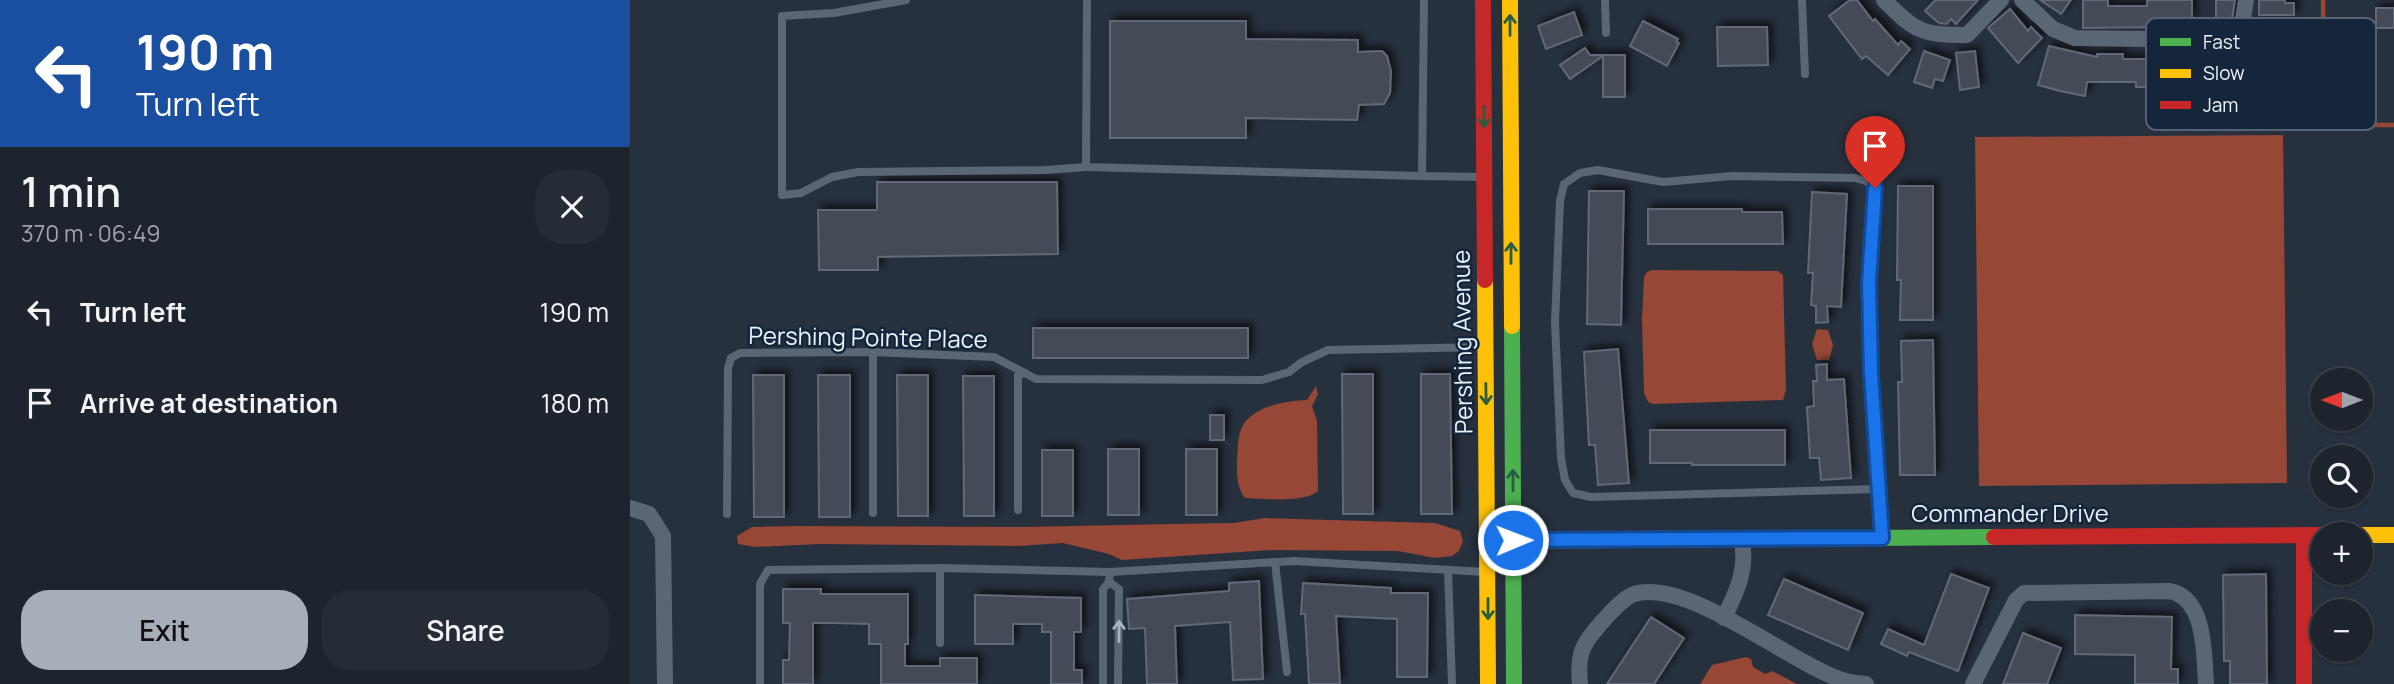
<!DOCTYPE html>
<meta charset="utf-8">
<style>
body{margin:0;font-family:Manrope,sans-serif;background:#252c36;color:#f1f3f6;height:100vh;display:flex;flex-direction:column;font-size:26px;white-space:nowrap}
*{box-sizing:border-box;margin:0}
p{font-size:23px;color:#a0a4aa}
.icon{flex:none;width:38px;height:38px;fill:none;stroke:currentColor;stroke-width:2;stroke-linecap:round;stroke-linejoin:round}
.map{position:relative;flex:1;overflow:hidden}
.side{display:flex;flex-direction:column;background:#1d242e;width:630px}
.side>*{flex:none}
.hud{background:#1a4fa0;color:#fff;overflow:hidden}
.needle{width:46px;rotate:270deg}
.controls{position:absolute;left:1680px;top:368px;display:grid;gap:14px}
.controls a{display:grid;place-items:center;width:63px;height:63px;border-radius:50%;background:#1d242e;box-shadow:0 2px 5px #0004,0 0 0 2px #3b414a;font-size:35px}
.pin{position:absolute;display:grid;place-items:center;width:60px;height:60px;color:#fff;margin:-72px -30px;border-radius:50% 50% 50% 0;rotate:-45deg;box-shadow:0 0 7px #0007}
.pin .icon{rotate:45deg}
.me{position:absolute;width:77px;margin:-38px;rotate:89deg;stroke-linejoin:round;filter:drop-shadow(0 0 5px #0008)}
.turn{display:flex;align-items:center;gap:24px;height:147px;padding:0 21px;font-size:32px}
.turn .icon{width:91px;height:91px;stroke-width:2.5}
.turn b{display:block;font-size:49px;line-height:60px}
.round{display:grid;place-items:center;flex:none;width:74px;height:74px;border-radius:28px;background:#252c36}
.summary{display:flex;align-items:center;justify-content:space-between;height:119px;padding:0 21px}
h1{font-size:42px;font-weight:600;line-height:52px}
.button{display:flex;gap:14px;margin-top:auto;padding:14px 21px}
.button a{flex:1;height:80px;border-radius:28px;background:#a6aeb9;color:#111;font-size:28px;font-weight:600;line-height:80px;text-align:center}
.button a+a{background:#252c36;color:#f1f3f6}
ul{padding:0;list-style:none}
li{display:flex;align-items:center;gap:21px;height:91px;padding:0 21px}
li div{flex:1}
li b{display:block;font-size:26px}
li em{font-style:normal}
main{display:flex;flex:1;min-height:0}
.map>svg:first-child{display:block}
</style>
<main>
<section class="side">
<div class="hud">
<div class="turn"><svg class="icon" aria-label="left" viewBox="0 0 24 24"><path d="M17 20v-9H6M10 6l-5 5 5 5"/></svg><div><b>190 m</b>Turn left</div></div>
</div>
<div class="summary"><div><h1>1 min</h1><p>370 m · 06:49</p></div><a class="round"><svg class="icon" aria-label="close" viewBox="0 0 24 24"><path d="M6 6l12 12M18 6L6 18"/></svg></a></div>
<ul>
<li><svg class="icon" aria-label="left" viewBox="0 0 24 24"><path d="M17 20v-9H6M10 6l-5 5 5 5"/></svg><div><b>Turn left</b></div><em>190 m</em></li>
<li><svg class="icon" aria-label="arrive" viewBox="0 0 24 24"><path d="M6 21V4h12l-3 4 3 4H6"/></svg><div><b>Arrive at destination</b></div><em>180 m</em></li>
</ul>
<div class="button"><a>Exit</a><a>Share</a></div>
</section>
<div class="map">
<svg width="1764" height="684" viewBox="0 0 1764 684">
<defs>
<filter id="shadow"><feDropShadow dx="4.5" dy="-4.5" stdDeviation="3.5" flood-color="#0009"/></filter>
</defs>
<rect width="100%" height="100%" fill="#27303d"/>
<!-- water -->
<g fill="#964735">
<polygon points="1653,135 1657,483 1349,486 1345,137"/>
<polygon points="1022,270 1148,271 1153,275 1156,390 1153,400 1023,404 1018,402 1014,393 1012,319 1014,277 1017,272"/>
<polygon points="1187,329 1198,330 1203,345 1199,360 1187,360 1182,344"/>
<path d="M686,386L688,394L682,406L687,421L688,491C675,503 633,499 615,498C606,485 607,476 607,461C608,450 607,437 612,427C623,406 655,401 677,400Z"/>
<polygon points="635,518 805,523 830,531 833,541 829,551 822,556 805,558 768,551 641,550 492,560 479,554 433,543 388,546 190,544 125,547 108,544 107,536 122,527 165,526 393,527 541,524 603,523"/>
<polygon points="1116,657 1121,659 1123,667 1135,674 1142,671 1167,684 1070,684 1082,665"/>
</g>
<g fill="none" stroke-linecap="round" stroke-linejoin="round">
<!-- stream -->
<polyline stroke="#964735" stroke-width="4.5" points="1693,0 1694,106 1708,125 1764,125"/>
</g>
<!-- building -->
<g fill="#454c57" stroke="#606974" stroke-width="2" filter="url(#shadow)">
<polygon points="1220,0 1227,0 1243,21 1245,19 1268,45 1271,41 1280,49 1258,75 1236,56 1232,59 1199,16"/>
<polygon points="1305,0 1348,0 1326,24 1321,19 1317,24 1309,23 1295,11"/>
<polygon points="1410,0 1441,0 1431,14"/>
<polygon points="1453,0 1478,0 1478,6 1517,6 1517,0 1562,0 1562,19 1532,19 1532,27 1453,28"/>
<polygon points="1586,0 1605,0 1602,20 1598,24 1586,24"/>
<polygon points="1629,0 1655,0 1655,3 1664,3 1664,15 1629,15"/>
<rect x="1746" y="8" width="18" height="20"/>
<polygon points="1380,9 1398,31 1401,27 1412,38 1388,63 1358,28"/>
<polygon points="944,12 952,35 916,49 908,26"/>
<polygon points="480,21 616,21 616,39 728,40 728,52 752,51 757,56 761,71 760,93 754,104 729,105 727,120 616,118 616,138 480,138"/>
<polygon points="1013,21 1048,39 1046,42 1049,43 1037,66 1000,46"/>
<polygon points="1087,27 1137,27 1138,65 1088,66"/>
<polygon points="1419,46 1467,57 1467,54 1493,54 1493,59 1537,59 1537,54 1582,53 1582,63 1612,63 1612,93 1589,93 1589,86 1550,86 1550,91 1536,90 1536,87 1506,87 1506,82 1457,82 1455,96 1430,91 1408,85"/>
<polygon points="955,48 960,55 995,55 995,97 973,97 973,56 940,79 930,65"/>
<polygon points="1294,51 1320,60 1313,81 1305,79 1302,88 1284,82"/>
<polygon points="1345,51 1349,87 1330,90 1326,53"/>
<polygon points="247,182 427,182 428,254 248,257 248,270 189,270 188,210 247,210"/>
<polygon points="1268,186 1303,186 1303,320 1270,320 1271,280 1267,280"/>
<polygon points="959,191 994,191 991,325 957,324"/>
<polygon points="1182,192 1217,194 1211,307 1197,306 1198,322 1186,323 1186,306 1181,305 1183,273 1178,273"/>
<polygon points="1018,209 1112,209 1112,212 1152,212 1153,244 1018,244"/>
<rect x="403" y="328" width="215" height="30"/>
<polygon points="1303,340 1305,475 1270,475 1268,382 1272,382 1271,341"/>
<polygon points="988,349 999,483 968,485 965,445 959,445 954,352"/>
<polygon points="1197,364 1197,380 1214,379 1221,478 1191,480 1189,458 1180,458 1177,407 1184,406 1183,381 1187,381 1186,365"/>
<polygon points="712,374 743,374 743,514 713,514"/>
<polygon points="791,374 820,374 822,514 791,514"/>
<polygon points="123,375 154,375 154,517 124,517"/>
<polygon points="188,375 220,375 220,517 189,517"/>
<polygon points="267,375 298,375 298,516 268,516"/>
<polygon points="333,376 364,376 364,516 334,516"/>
<rect x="580" y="415" width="14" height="25"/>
<polygon points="1020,430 1155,430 1155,465 1062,465 1062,463 1020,463"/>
<rect x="478" y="449" width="31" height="66"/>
<rect x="556" y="449" width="31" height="66"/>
<rect x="412" y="450" width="31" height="66"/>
<polygon points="1321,574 1359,588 1328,671 1279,652 1277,656 1251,644 1258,629 1294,645"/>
<polygon points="1636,574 1637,684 1600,684 1600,661 1594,661 1593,575"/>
<polygon points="1154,579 1233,613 1218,650 1138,615"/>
<polygon points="629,581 633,679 603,680 600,622 545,626 547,684 517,684 515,628 499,629 497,599 599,591 599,583"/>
<polygon points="673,583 761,588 761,593 798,593 797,677 767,677 767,619 706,616 710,684 679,684 675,614 671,614"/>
<polygon points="153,589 191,589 191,594 278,594 278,644 275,644 275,666 310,666 310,658 347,658 347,684 251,684 251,644 239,644 239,624 203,623 183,623 183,684 153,684 153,660 159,660 160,623 153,623"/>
<polygon points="345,595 451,598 451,632 444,632 444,670 452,670 452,684 421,684 421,632 412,632 412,624 383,624 383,644 345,644"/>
<polygon points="1445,615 1542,617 1541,669 1548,669 1548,684 1505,684 1505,655 1445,654"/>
<polygon points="1021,617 1054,638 1024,684 977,684"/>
<polygon points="1393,633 1431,648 1417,684 1373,684"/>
</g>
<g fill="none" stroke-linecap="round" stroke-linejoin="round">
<!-- lane -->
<g stroke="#5b6675" stroke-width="8">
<polyline points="276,0 204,13 152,16 152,195 171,193 202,177 228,172 416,170 456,167"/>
<polyline points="457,0 456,167 792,176"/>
<polyline points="794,0 792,176 854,177"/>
<polyline points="975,0 976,33"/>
<polyline points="1172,0 1175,74"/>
<polyline points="243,352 243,513"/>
<polyline points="1248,489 961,497 943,493 935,480 931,458 925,322 930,201 934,184 950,173 968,170 1033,182 1102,176 1225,178 1236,181 1245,188 1239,283 1242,395 1252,538"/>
<polyline points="388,510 388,375 395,373"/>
<polyline points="97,514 98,368 101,358 110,353 243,352 364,357 406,379 632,380 659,372 672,362 698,350 856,347"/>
<polyline points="645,562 657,672"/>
<polyline points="310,568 310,643"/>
<polyline points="818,570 822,684"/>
<polyline points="479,582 489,589 488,684"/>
<polyline points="130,684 130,584 138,570 310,568 480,572 664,561 855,572"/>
<polyline points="473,684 473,589 479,582 480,572"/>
</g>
<!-- street -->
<g stroke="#5b6675" stroke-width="16">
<path d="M1254,0C1286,32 1292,35 1337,35L1371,0"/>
<polyline points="1392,0 1423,29 1445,38 1597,40 1612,25 1616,0"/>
<polyline points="0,508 19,514 33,536 35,684"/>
<path d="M1094,618C1106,593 1119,567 1111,539"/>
<path d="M950,684C947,654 952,644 972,622C980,613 993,598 1004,594C1059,578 1160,664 1215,681C1222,683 1229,683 1236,684"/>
<path d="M1343,684L1386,600L1394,593L1539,591C1576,597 1574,655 1576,684"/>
</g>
<!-- fast -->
<g stroke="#4caf50" stroke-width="16">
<polyline points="882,326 884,684"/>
<polyline points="857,541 1364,537"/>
</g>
<!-- slow -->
<g stroke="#ffc107" stroke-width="16">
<polyline points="880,0 882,326"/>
<polyline points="855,280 858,684"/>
<polyline points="1731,535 1764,535"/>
</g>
<!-- jam -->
<g stroke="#c62828" stroke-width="16">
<polyline points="853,0 855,280"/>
<polyline points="1674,535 1674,684"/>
<polyline points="1364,537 1692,535"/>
</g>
</g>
<!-- one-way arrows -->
<defs><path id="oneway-shaft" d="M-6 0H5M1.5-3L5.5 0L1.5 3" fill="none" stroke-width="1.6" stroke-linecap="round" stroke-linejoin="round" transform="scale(1.75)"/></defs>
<g stroke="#2a5c44">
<use href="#oneway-shaft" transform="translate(880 25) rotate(-90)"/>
<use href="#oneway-shaft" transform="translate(854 117) rotate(90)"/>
<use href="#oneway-shaft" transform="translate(881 253) rotate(-90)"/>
<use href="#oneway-shaft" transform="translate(856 394) rotate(89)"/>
<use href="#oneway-shaft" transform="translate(883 480) rotate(-90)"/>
<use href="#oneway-shaft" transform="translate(858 609) rotate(90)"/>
</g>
<use stroke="#aab3bf" href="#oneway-shaft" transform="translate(489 631) rotate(-90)"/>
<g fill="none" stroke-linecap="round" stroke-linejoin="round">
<!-- route casing -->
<g stroke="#114b97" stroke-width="18">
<polyline id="route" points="883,540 1252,538 1241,373 1239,283 1245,188"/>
</g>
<!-- route -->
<use href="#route" stroke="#1a73e8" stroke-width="12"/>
</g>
<g text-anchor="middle" stroke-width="5" stroke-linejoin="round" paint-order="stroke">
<!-- street labels -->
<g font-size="24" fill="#ebf2fc" stroke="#14253c">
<text transform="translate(238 338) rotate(1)" y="8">Pershing Pointe Place</text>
<text transform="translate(833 342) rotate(-91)" y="8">Pershing Avenue</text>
<text x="1380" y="522">Commander Drive</text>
</g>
</g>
<!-- legend -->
<rect x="1516" y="18" width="230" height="112" rx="10" fill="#14253c" stroke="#546276" stroke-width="2"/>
<rect x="1530" y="38" width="31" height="8" fill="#4caf50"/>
<rect x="1530" y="69" width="31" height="9" fill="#ffc107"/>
<rect x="1530" y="101" width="31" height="8" fill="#c62828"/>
<g font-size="19" fill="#ebf2fc">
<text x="1573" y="49">Fast</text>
<text x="1573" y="80">Slow</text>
<text x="1573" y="112">Jam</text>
</g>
</svg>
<div class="controls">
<a><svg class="needle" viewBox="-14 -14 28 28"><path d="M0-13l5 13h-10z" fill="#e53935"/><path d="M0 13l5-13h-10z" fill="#a0a4aa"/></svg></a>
<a><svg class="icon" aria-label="search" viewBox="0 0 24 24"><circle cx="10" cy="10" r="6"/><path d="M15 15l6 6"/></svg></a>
<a>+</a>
<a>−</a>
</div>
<div class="pin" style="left:1245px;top:188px;background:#d93025"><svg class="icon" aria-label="arrive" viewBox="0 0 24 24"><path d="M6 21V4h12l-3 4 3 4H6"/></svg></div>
<svg class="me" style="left:883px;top:540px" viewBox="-20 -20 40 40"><circle r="17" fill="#1a73e8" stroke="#fff" stroke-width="3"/><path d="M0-11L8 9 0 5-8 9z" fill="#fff"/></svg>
</div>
</main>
